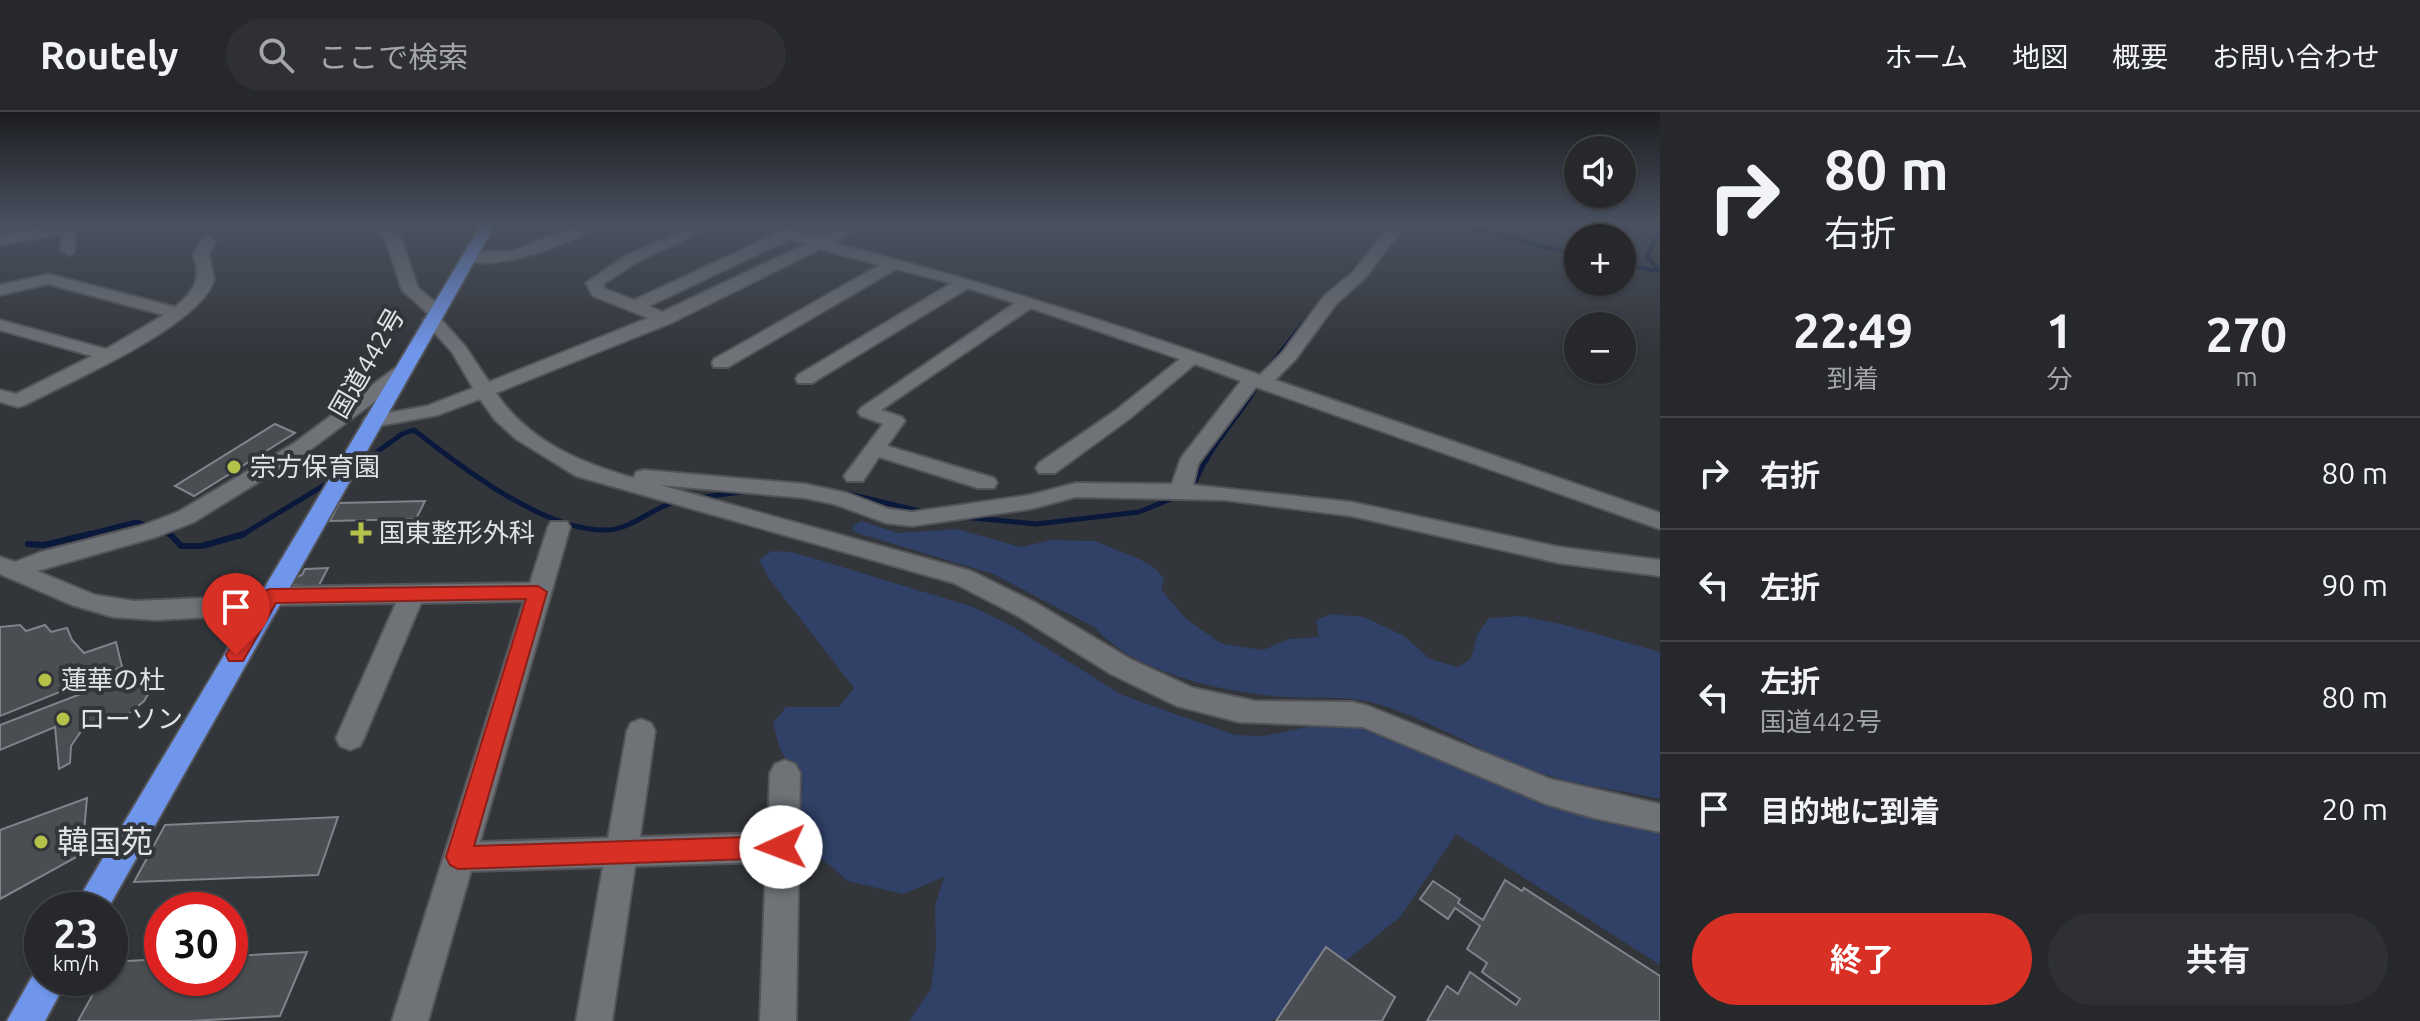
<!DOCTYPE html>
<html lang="ja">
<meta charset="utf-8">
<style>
body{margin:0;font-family:Ubuntu,"Noto Sans JP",sans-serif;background:#2e3034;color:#f1f3f6;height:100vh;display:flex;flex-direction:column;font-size:30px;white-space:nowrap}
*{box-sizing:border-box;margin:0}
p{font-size:26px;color:#a4a6a9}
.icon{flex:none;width:44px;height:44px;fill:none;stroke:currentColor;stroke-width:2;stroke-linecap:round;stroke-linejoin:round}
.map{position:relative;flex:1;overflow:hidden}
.drawer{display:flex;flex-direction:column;background:#26282c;width:760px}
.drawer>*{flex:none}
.guide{background:#26282c;color:#f1f3f6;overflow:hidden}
.buttons{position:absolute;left:1564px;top:24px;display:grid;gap:16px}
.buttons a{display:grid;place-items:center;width:72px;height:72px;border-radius:50%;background:#26282c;box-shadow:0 2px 6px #0004,0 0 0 2px #424448;font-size:40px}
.speed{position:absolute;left:24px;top:780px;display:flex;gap:16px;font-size:40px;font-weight:700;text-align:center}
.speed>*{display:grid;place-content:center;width:104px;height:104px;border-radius:50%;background:#26282c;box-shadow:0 2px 6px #0004,0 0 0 2px #424448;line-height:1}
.speed small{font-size:20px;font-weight:400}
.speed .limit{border:12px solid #d22;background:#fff;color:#111}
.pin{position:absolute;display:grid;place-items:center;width:68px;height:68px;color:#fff;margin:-82px -34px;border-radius:50% 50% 50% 0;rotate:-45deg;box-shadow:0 0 8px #0007}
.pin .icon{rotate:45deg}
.me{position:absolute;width:88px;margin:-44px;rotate:268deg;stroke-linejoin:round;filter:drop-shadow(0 0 6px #0008)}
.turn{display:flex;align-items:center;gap:28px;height:168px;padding:0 32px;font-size:36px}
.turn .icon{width:104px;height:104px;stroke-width:2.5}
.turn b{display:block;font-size:56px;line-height:68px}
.eta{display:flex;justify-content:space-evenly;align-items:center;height:136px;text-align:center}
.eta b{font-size:48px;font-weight:700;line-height:56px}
.button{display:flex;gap:16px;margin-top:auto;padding:16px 32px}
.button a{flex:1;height:92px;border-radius:48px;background:#d93025;color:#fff;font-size:32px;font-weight:700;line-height:92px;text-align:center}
.button a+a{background:#2e3034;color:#f1f3f6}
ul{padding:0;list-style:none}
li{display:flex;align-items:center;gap:24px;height:112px;padding:0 32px;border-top:2px solid #424448}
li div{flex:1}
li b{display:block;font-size:30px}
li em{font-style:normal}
header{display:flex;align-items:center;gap:48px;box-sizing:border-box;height:112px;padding:0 40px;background:#26282c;border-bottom:2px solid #424448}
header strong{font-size:38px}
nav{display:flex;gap:44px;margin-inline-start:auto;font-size:28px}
.search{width:560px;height:72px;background:#2e3034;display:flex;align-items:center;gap:20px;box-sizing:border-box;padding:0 28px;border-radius:44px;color:#a4a6a9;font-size:30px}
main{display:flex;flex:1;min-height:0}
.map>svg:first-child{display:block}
</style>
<header>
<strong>Routely</strong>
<div class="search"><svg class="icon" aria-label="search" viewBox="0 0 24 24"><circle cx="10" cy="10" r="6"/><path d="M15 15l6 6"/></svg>ここで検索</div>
<nav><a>ホーム</a><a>地図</a><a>概要</a><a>お問い合わせ</a></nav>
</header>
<main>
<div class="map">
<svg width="1660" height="909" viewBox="0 0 1660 909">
<rect width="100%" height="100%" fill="#32353a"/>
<!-- green -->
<g fill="#304066">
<path d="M861,409L898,421L957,417L1021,435L1051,428L1095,429L1141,448L1156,457L1164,467L1161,477L1186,507L1222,532L1263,538L1289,527L1319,525L1316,508L1332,502L1364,505L1404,524L1430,547L1458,555L1471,547L1477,523L1489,506L1521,504L1561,512L1660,540V687C1619,678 1576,673 1536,660C1480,641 1431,607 1374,591C1344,583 1314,587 1284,585C1223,580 1136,562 1094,515L993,462L857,421L852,417L853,414Z"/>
<polygon points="772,439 792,440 816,447 973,495 1010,513 1122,583 1235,623 1263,624 1322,612 1366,608 1477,659 1511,679 1660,715 1660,853 1456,722 1400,805 1272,909 909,909 931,877 936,835 935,794 944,765 903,782 848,769 815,741 800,694 803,671 780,638 773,611 786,595 839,595 854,576 768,465 759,448"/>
</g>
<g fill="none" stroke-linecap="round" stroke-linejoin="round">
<!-- stream-far2 -->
<g stroke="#0a183c" stroke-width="4">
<polyline points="1457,113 1578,143"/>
<polyline points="1660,117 1647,145 1660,160"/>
<polyline points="1622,152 1656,159"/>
<polyline points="1346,167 1370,139"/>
<polyline points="1272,251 1320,190"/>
</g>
<!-- stream-far1 -->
<g stroke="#0a183c" stroke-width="5">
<path d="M353,357L402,322L414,318C461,355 545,420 607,418C632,417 652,396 675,390"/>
<path d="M1188,378L1193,376C1205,341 1230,315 1250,285C1260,270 1259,262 1275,249"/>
<polyline points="845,381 923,400"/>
<polyline points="698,386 747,379"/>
<polyline points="962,405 1036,412 1139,400 1178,384"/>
<polyline points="163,419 172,424"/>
<polyline points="82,424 136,410 149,414"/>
<polyline points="240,424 333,368"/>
</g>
<!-- stream -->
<g stroke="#0a183c" stroke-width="6">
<polyline points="170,422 181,434 202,434 244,422"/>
<polyline points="28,432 44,433 90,422"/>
</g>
</g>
<!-- building -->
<g fill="#4a4d52" stroke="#808389" stroke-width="2">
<polygon points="275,312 295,321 194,384 175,374"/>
<polygon points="425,389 416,407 330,409 339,391"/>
<polygon points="328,456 318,475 291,473 293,466 302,463 305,457"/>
<polygon points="20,513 26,519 45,513 51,520 67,516 72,528 84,541 116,530 122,555 0,604 0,515"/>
<polygon points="148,556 150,579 144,589 130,601 84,615 71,634 70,651 59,657 55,615 0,638 0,613"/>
<polygon points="87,686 82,742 0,787 0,718"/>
<polygon points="338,705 318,763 134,770 165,713"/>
<polygon points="1505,768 1522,779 1524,776 1660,864 1660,909 1427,909 1447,874 1458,882 1470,860 1516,893 1520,887 1482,860 1487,851 1467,837 1480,814 1455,796 1448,807 1420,787 1433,769 1460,787 1458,791 1483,808"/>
<polygon points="1326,835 1395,885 1382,909 1276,909"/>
<polygon points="307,840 280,904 191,909 78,909 102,866 110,866 111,850 162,847 162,866 230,866 230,844"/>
</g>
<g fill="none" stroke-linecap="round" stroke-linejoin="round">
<!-- minor casing -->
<g stroke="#525458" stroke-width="4">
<g id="minor">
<polygon points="58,113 87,113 76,118 74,141 69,143 61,138 62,121 0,133 0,123"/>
<path d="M378,113H392L402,129L418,176L443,196L446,200L439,205L465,234L489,270L648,206L593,184L586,171L625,144L696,113H715L637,150L603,172L605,177L634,188L776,122L756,113H777L818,126L848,113H866L833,131C978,168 1118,212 1260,263L1283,240L1324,184L1353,160L1391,113H1405L1365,166L1336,192L1295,248L1275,268L1660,401V417L1256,275L1198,352L1193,373L1351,390L1559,435L1660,448V464L1559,451L1351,404L1225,388L1076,385L1030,397L912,414L886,411L834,392L805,386L660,373L971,459L1036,491L1130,547L1193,576L1255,589L1352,590L1368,594L1550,667L1660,692V720L1594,706L1546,692L1363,615L1239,610L1177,594L1111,562L1018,504L954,471L576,364L516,327L495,308L480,287L438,303L373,315L366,313L363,309L366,305L427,294L473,276L452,240L423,208L430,203L402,178L386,129ZM790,127L806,132L662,200L649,194ZM820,137L880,153L714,247L712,251L714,255H728L896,157L952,171L798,263L796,267L798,271H812L968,176L1015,191L861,296L858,300L861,304L883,312L844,364L847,369H863L879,345L978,376H994L997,371L994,366L887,334L905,309L902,305L881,298L1031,196L1180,247L1115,299L1039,351L1036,356L1039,361H1055L1129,307L1195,252L1241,269L1181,346L1172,372L1076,371L1030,383L912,400L889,397L847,381L805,372L644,358L636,360L634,366C580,351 528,329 496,281L671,211Z"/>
<path d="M579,113H598C578,131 483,164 461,145L469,140L512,139Z"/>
<path d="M207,125L215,130L209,142L214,168C200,214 69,270 25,293L18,295L0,290V278L16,282L92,244L0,218V208L106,237L164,203L48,172L0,183V173L48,162L175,195C195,179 202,167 193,142L202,127Z"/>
<polygon points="402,254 409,256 411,260 409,264 307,340 194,410 156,425 37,459 95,483 134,489 258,484 261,478 270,475 530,471 548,415 551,410 567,410 570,415 480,730 608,726 627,619 631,611 641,607 651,611 655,619 640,725 768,721 770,661 775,652 785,648 795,652 800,661 796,909 760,909 766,750 635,754 612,909 576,909 603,755 471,759 428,909 392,909 524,489 421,491 364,626 360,634 350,638 340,634 336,626 396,491 277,493 274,499 265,502 156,508 113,505 72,493 0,462 0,445 15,450 41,440 141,414 178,400 293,332 395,256"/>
</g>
</g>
<!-- highway casing -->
<g stroke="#525458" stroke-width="4">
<g id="highway">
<polygon points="481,113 495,113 107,798 72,798"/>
<polygon points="42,852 42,866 68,866 45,909 7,909 38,854"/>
</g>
</g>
<!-- minor -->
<use href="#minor" fill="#6f7277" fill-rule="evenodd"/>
<!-- highway -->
<use href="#highway" fill="#7096ec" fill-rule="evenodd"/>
</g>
<!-- sky -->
<linearGradient id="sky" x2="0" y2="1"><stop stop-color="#1c1d20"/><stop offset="0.47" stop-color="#495160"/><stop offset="1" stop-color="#495160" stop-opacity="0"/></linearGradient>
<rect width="1660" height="240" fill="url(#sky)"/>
<!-- route -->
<polygon fill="#d93025" stroke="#8d1f18" stroke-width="2" points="538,474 547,480 474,734 781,724 789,727 793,735 789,743 781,746 458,757 450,753 446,745 526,487 276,491 243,549 229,549 226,543 264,479 270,477"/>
<!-- markers -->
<g fill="#b4c24a" stroke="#32353a" stroke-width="3">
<circle cx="234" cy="355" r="8"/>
<path d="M357 409h8v8h8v8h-8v8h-8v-8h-8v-8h8z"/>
<circle cx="45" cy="568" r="8"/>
<circle cx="63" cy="607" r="8"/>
<circle cx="41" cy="730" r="8"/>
</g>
<g text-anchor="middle" stroke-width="8" stroke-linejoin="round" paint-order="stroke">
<!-- street labels -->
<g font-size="26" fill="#e1e3e6" stroke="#32353a">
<text transform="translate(367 251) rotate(-60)" y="9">国道442号</text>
</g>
<!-- poi labels -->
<g font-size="26" fill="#e1e3e6" stroke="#32353a" text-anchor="start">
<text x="250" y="364">宗方保育園</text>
<text x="379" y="430">国東整形外科</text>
<text x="61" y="577">蓮華の杜</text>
<text x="79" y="616">ローソン</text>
</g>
<!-- near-poi labels -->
<g font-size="32" fill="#e1e3e6" stroke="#32353a" text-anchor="start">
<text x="57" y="741">韓国苑</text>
</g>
</g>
</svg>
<div class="buttons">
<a><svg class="icon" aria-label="sound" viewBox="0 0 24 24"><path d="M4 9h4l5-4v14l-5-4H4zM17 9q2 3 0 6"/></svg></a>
<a>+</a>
<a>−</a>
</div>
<div class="speed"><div>23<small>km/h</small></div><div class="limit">30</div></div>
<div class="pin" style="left:236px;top:543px;background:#d93025"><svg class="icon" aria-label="arrive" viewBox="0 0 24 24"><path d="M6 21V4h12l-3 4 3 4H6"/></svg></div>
<svg class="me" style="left:781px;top:735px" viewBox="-20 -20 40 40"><circle r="19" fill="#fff"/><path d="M0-13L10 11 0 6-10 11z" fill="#d93025"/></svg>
</div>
<section class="drawer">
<div class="guide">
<div class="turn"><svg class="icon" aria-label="right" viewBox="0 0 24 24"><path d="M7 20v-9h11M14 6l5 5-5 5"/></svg><div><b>80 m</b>右折</div></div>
</div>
<div class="eta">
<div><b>22:49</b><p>到着</p></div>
<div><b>1</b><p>分</p></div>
<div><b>270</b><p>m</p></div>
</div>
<ul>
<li><svg class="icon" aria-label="right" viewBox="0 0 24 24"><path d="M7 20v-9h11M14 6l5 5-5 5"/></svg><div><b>右折</b></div><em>80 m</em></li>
<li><svg class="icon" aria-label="left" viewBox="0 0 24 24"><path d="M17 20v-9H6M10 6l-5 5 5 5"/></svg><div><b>左折</b></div><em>90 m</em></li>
<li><svg class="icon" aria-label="left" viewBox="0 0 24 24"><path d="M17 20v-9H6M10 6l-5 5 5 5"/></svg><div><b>左折</b><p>国道442号</p></div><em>80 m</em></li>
<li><svg class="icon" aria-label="arrive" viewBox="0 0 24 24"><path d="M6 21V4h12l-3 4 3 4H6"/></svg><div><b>目的地に到着</b></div><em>20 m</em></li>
</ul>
<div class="button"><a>終了</a><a>共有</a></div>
</section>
</main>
